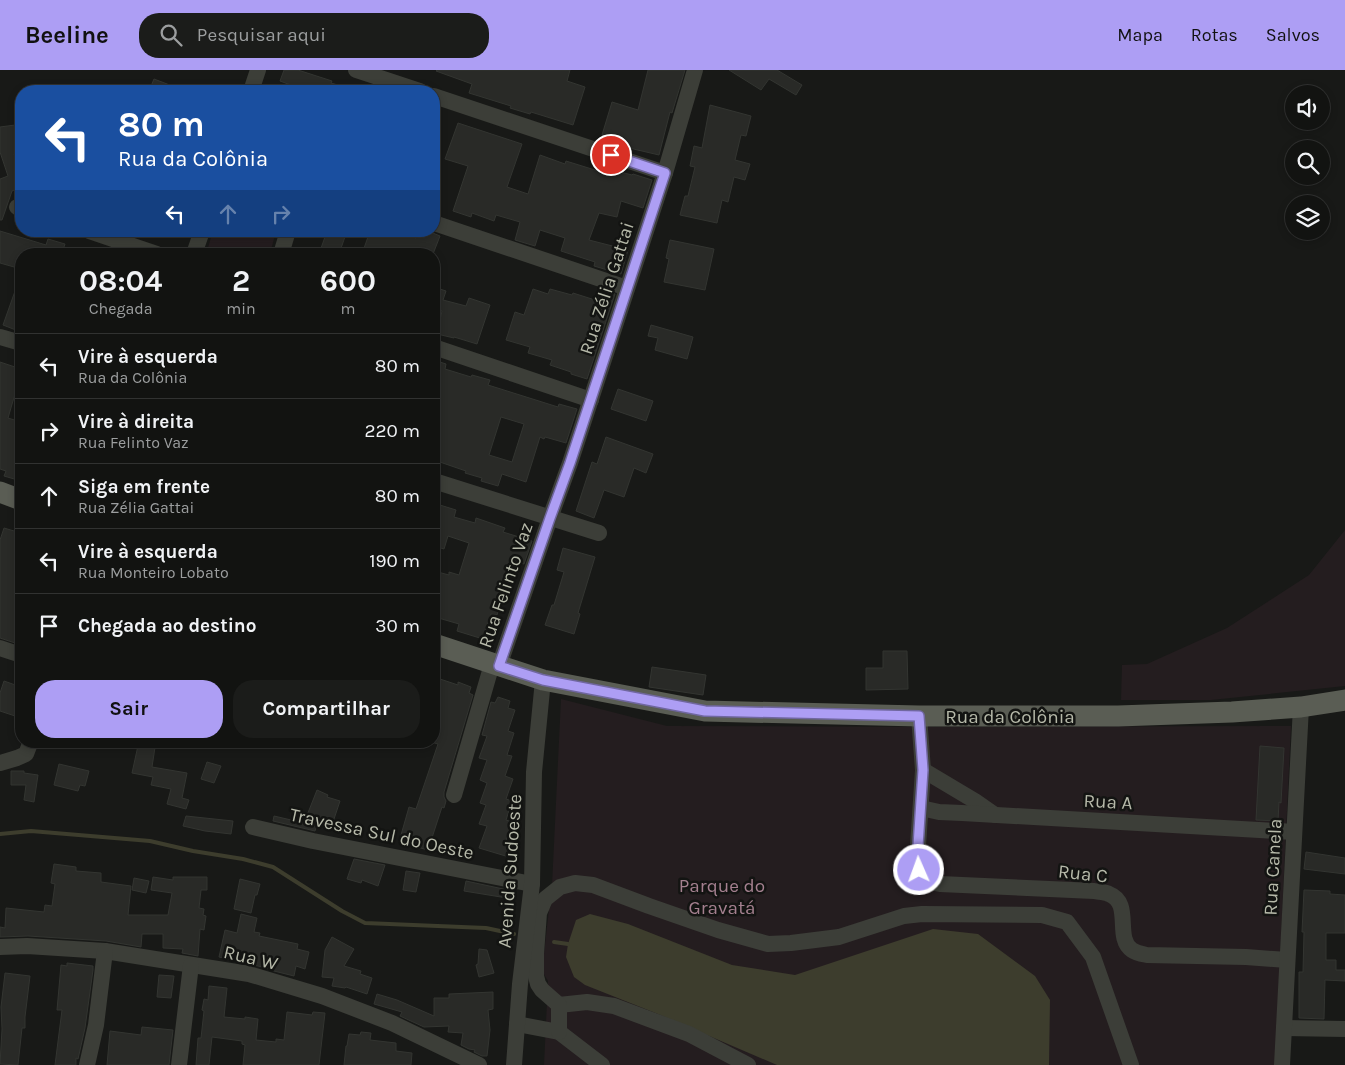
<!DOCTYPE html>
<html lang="pt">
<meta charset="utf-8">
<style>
body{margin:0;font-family:Karla,sans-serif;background:#1b1c1a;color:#f1f3f6;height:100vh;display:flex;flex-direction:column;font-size:19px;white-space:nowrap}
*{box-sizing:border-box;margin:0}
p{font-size:16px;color:#9c9e9f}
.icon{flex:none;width:28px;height:28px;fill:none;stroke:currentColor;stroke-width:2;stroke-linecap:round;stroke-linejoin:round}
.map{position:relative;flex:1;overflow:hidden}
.side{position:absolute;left:15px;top:178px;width:425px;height:500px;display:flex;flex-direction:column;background:#121311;border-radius:20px;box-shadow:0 2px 8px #0003,0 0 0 1px #313231}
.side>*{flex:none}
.hud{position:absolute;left:15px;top:15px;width:425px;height:152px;border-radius:20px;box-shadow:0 2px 8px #0003,0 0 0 1px #313231;background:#1a4fa0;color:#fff;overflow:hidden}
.tools{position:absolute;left:1285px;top:15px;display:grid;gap:10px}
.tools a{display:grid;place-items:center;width:45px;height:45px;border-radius:50%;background:#121311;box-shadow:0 2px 8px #0003,0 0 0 1px #313231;font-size:25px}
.pin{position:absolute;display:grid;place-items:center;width:42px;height:42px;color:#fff;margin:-21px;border:2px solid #fff;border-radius:50%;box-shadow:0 1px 5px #0007}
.me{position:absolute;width:55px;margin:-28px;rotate:358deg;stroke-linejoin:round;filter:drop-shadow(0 0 4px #0008)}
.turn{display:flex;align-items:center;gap:18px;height:105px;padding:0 20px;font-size:22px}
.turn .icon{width:65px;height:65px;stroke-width:2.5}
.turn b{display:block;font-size:35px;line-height:42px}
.lanes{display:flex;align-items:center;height:48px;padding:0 20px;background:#0003;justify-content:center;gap:25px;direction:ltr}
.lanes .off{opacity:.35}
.eta{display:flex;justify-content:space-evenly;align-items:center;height:85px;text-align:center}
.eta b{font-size:30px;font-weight:700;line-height:35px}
.cta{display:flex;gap:10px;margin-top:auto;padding:10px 20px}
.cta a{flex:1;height:58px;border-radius:20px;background:#ad9ef4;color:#111;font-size:20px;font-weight:700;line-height:58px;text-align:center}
.cta a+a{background:#1b1c1a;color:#f1f3f6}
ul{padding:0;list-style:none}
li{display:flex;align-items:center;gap:15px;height:65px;padding:0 20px;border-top:1px solid #313231}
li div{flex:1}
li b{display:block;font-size:19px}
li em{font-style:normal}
header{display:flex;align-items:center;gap:30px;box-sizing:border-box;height:70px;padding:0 25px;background:#ad9ef4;color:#111}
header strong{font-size:24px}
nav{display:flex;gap:28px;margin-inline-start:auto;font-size:18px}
.search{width:350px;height:45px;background:#1b1c1a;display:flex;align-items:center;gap:12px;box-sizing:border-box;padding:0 18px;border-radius:20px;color:#9c9e9f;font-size:19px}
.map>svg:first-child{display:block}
</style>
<header>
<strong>Beeline</strong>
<div class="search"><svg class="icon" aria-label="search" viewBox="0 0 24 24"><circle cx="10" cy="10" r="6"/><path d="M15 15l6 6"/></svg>Pesquisar aqui</div>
<nav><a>Mapa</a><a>Rotas</a><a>Salvos</a></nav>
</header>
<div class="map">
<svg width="1345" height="995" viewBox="0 0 1345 995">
<rect width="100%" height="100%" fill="#181917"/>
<!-- green -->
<g fill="#241d1f">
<polygon points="213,161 276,161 270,184 206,184"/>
<polygon points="1345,460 1345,616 1211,630 1121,630 1122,595 1147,594 1227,558 1309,505"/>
<polygon points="561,629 667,656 946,657 1291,656 1275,995 544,995 548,911 542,901 549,839 551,836"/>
</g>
<!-- water -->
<polygon fill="#3d3d2d" points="590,844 628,854 732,895 795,905 933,859 978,864 1035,906 1050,930 1049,995 777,995 658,944 585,915 574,907 566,887 568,874 576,850"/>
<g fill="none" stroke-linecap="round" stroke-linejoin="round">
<!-- stream -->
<g stroke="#3d3d2d" stroke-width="4">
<polyline points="0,764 31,761 150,771 193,781 243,789 273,797 342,841 365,853 486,858 514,864"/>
<polyline points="554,872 568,874"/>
</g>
</g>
<!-- building -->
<g fill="#292a27" stroke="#333531" fill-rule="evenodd">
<polygon points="284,0 298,0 332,11 331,13 352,19 351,21 311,21 296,17 280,11"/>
<polygon points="437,0 570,0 567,11 585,17 573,55 531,42 530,44 510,38 511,36 469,23 472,14 436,1"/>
<polygon points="648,0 685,0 672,43 670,42 659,85 625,77 626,72 602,65 612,32 638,40"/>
<polygon points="729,0 777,0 802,15 796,25 769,9 761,20"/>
<polygon points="154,9 183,20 183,21 149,21"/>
<polygon points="710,35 751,46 746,66 741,65 735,90 750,94 745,110 734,107 728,132 722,130 717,153 680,145 685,126 688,126 695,97 690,96 694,76 702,78"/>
<polygon points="458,53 522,74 507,117 528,124 540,85 565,94 566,91 611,105 612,100 632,105 633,104 652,110 643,138 621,131 617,147 599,143 589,170 628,180 621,204 594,196 595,192 561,181 565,168 540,160 535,176 515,170 520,152 496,145 494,151 472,143 471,147 453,141 468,96 445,89"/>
<polygon points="15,55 15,59 21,59 21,82 14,84 21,105 21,117 12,121 2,150 0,150 0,109 8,106 0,82 0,57"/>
<polygon points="0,161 46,175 48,169 65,174 63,180 66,181 66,184 21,184 21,199 0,193"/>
<polygon points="327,161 347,161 339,184 319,184"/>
<polygon points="370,161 397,161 416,168 418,161 428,161 440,166 433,184 362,184"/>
<polygon points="670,170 714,179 705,220 664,212 669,189 666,188"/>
<polygon points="20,207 21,208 21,262 3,255"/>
<polygon points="434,217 446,221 443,230 466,236 469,228 490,235 477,274 454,267 454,268 437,264 442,241 440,240 435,253 434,252"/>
<polygon points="533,219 548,224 550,219 572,225 573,223 595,230 599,219 615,224 587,309 571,304 571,302 550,295 552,290 528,283 530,277 506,270 515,242 524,245"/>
<polygon points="651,255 693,267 687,289 655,280 658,268 648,266"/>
<path d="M434,290L446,294L445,299L471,307L472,305L490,310L488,315L558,337L559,334L577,339L566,373L545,367L544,369L540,367L526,412L502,404L498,416L481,411L482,408L465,403L466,401L434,390V340L438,327L434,326ZM501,347L524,354L512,392L489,385Z"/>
<polygon points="0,292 21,299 21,326 15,324 8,348 21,352 21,411 4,406 6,401 0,399"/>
<polygon points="618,319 653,331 646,351 611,339"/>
<polygon points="606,367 653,384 646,403 634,398 624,427 604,420 594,448 576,441 592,392 597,394"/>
<polygon points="440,435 456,440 454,447 475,453 476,448 505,458 503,462 532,471 524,494 520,493 508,529 502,527 497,545 491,544 483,569 457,561 459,554 435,547 440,534 434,532 434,501 449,505 449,502 459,505 469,473 448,466 444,479 434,476 434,438 438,440"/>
<polygon points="4,458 21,463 21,575 0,568 0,470"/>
<polygon points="563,478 595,487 578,543 580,544 574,564 545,555 552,535 554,535 564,502 557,500"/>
<polygon points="883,581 907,581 908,619 866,620 866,598 883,598"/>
<polygon points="652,597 706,605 703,625 649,617"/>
<polygon points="434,607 458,615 458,612 471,617 469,623 473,625 444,722 444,727 446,731 444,738 442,737 428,780 399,772 409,737 416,739 438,674 431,672 434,671"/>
<polygon points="4,611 21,617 21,648 0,641 0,623"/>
<polygon points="498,627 510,631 508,638 515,640 508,661 514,663 507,685 512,686 505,706 513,709 506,729 512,731 506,750 512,752 505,774 512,777 509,787 479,778 487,756 479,754 486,735 480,733 487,713 480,710 487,690 479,688 487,666 482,665 491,632 495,633"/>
<polygon points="139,671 156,671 152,697 187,703 182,728 189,730 186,739 167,734 171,719 151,715 153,707 132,703"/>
<polygon points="1260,676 1284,678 1281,733 1279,732 1278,751 1256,750"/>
<polygon points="207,692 221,696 214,713 201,709"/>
<polygon points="59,694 89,701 85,716 80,715 78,721 54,715"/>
<polygon points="11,701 24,701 24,703 38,705 34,732 24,730 26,715 11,715"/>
<polygon points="317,720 328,725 327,727 340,731 333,752 319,748 315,761 273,751 274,746 304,753"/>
<polygon points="186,746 233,751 231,764 205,761 183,756"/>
<polygon points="1306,782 1345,788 1345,804 1304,799"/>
<polygon points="354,789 385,795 378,816 362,810 361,813 347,809"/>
<polygon points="54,794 76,797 76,801 101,803 101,812 131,816 128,845 168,845 172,823 151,820 153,807 173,810 173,807 207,807 207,820 201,820 199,838 204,839 203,845 206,846 204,860 200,859 198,886 182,883 183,879 163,878 163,864 142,864 141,877 106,871 28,866 0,867 0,857 5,858 6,838 44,842 45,835 52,836 55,814 51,813"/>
<polygon points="406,801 420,803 416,822 403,820"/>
<polygon points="134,808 149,811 146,823 132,820"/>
<polygon points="240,809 260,814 257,825 255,825 251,843 234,839"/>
<polygon points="466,811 508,820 507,828 464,821"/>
<polygon points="1304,820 1330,821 1330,824 1345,825 1345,863 1326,863 1326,890 1336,890 1336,900 1345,900 1345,911 1325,910 1324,949 1299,948 1299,902 1303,902 1304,862 1302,862"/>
<polygon points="241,844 257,848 254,862 260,863 259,866 298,874 297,879 309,882 305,899 296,896 294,906 270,900 271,899 219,887 225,860 237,863"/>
<polygon points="332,867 354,879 344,896 361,901 360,904 372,908 367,924 346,917 345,918 332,916 334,908 322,907 325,880"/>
<polygon points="479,879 487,880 494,903 479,907 476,895 478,894"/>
<polygon points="67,893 93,896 93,900 85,958 78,989 76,988 76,995 55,995 62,940 57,940 61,895 67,896"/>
<polygon points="5,903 30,906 25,947 25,958 22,958 18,995 0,994 2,959 1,937"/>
<polygon points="159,905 174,906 171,928 157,927"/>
<polygon points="209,916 227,918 224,947 245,949 245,947 258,949 256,970 276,972 276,969 284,970 287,942 312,945 313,942 325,943 319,995 243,995 245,975 242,974 242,971 212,967 209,995 196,995 198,968 201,968 204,941 202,940 204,929 208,930"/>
<polygon points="493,922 493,939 488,940 490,960 487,986 482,986 474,982 475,980 469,979 461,975 463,963 448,962 449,956 424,957 400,946 402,942 374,934 377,924 397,930 434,946 434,928 449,928 449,924"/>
<polygon points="142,957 173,960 169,995 107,995 110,961 141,965"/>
<polygon points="361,962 371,963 370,970 396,973 396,981 412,983 411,995 344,995 346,976 347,976 349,964 360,965"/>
</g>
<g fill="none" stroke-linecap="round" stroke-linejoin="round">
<!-- minor -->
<g stroke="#3c3e38" stroke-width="16">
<polyline points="356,0 420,21"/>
<polyline points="251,21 258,0"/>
<polyline points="434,26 665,103"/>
<polyline points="17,137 21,139"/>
<polyline points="434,153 627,218"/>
<polyline points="89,161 157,184"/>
<polyline points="194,184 202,161"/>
<polyline points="281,184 288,161"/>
<polyline points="0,267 21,273"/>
<polyline points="434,277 591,330"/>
<polyline points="434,411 599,463"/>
<polyline points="0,578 21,585"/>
<polyline points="499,596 550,448 570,393 665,103 695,0"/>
<path d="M919,646L923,700L918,776L919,801L923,809L929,812L940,814L1094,821C1099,822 1105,822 1109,824C1133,833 1114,868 1132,880C1136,883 1142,884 1147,885L1246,887L1287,890"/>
<polyline points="0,693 17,688 26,684 31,671"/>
<polyline points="923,700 975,731 995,745"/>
<polyline points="454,725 492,594"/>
<polyline points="921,738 939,742 962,743 1294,762"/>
<polyline points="253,757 313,771 532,814"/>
<polyline points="0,877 27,876 105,881 249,904 322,926 392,953 479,995"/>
<polyline points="559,935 587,932 614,936 689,964 748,995"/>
<polyline points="517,954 559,962 602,995"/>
<polyline points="1284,958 1345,959"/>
<polyline points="559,962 559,935 542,920 538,914 536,906 536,884 539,843 545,829 560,817 575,813 593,815 649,836 718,860 768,874 791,873 839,867 904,846 922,844 1042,845 1067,852 1093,887 1131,995"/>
<polyline points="87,995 96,955 105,881"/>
<polyline points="179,995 191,895"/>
<polyline points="514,995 520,914 532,814 534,702 543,610"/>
<polyline points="1282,995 1301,637"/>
</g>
<!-- major -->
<g stroke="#5a5d54" stroke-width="21">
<polyline points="0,422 21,430"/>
<polyline points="434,574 543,610 705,641 919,646 1118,646 1232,642 1301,637 1345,630"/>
</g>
</g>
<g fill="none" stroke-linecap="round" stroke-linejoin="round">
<!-- route casing -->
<g stroke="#70679f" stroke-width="12">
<polyline id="route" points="611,85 665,103 570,393 550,448 499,596 543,610 705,641 919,646 923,700 918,776 919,800"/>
</g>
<!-- route -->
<use href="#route" stroke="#ad9ef4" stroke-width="9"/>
</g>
<g text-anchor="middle" stroke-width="5" stroke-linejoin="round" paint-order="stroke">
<!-- street labels -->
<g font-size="19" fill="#b6b9a9" stroke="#131412">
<text transform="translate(606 218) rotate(-72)" y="7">Rua Zélia Gattai</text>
<text transform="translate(505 515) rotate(-71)" y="7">Rua Felinto Vaz</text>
<text x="1010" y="653">Rua da Colônia</text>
<text transform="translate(1108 731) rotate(3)" y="7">Rua A</text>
<text transform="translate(382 763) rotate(12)" y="7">Travessa Sul do Oeste</text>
<text transform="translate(1272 797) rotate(-87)" y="7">Rua Canela</text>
<text transform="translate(509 801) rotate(-86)" y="7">Avenida Sudoeste</text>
<text transform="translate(1083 803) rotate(6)" y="7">Rua C</text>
<text transform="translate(251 887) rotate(13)" y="7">Rua W</text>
</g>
<!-- park labels -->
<g font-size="19" fill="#a4808f" stroke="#131412">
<text x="722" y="822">Parque do<tspan x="722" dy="22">Gravatá</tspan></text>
</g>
</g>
</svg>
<div class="tools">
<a><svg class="icon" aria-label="sound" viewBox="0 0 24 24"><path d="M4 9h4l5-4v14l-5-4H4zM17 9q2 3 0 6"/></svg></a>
<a><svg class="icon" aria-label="search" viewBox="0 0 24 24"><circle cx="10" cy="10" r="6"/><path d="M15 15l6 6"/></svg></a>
<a><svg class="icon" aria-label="layers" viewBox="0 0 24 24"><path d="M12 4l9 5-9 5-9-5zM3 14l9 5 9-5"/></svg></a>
</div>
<div class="pin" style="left:611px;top:85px;background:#d93025"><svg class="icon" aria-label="arrive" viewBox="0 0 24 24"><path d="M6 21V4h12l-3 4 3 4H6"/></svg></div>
<svg class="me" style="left:919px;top:800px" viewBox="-20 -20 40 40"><circle r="17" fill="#ad9ef4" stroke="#fff" stroke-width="3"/><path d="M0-11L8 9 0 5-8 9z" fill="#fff"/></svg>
<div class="hud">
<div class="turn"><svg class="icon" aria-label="left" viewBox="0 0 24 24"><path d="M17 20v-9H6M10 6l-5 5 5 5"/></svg><div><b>80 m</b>Rua da Colônia</div></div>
<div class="lanes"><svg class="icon" aria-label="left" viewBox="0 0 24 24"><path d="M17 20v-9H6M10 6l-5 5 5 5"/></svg><svg class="icon off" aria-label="ahead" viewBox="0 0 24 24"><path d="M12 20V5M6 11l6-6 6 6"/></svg><svg class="icon off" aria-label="right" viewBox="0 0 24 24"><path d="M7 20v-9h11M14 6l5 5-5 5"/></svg></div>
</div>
<section class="side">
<div class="eta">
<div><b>08:04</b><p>Chegada</p></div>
<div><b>2</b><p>min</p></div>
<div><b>600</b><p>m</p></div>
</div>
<ul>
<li><svg class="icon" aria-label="left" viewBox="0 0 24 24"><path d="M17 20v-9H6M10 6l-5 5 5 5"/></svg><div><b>Vire à esquerda</b><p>Rua da Colônia</p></div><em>80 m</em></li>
<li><svg class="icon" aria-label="right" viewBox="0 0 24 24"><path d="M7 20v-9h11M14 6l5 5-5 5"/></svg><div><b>Vire à direita</b><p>Rua Felinto Vaz</p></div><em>220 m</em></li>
<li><svg class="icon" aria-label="ahead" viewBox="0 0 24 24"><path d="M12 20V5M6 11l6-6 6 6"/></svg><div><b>Siga em frente</b><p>Rua Zélia Gattai</p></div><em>80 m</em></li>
<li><svg class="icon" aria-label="left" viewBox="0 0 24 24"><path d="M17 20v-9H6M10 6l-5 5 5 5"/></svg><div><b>Vire à esquerda</b><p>Rua Monteiro Lobato</p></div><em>190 m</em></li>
<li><svg class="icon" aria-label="arrive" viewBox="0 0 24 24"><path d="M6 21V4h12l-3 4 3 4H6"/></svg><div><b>Chegada ao destino</b></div><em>30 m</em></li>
</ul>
<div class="cta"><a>Sair</a><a>Compartilhar</a></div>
</section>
</div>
